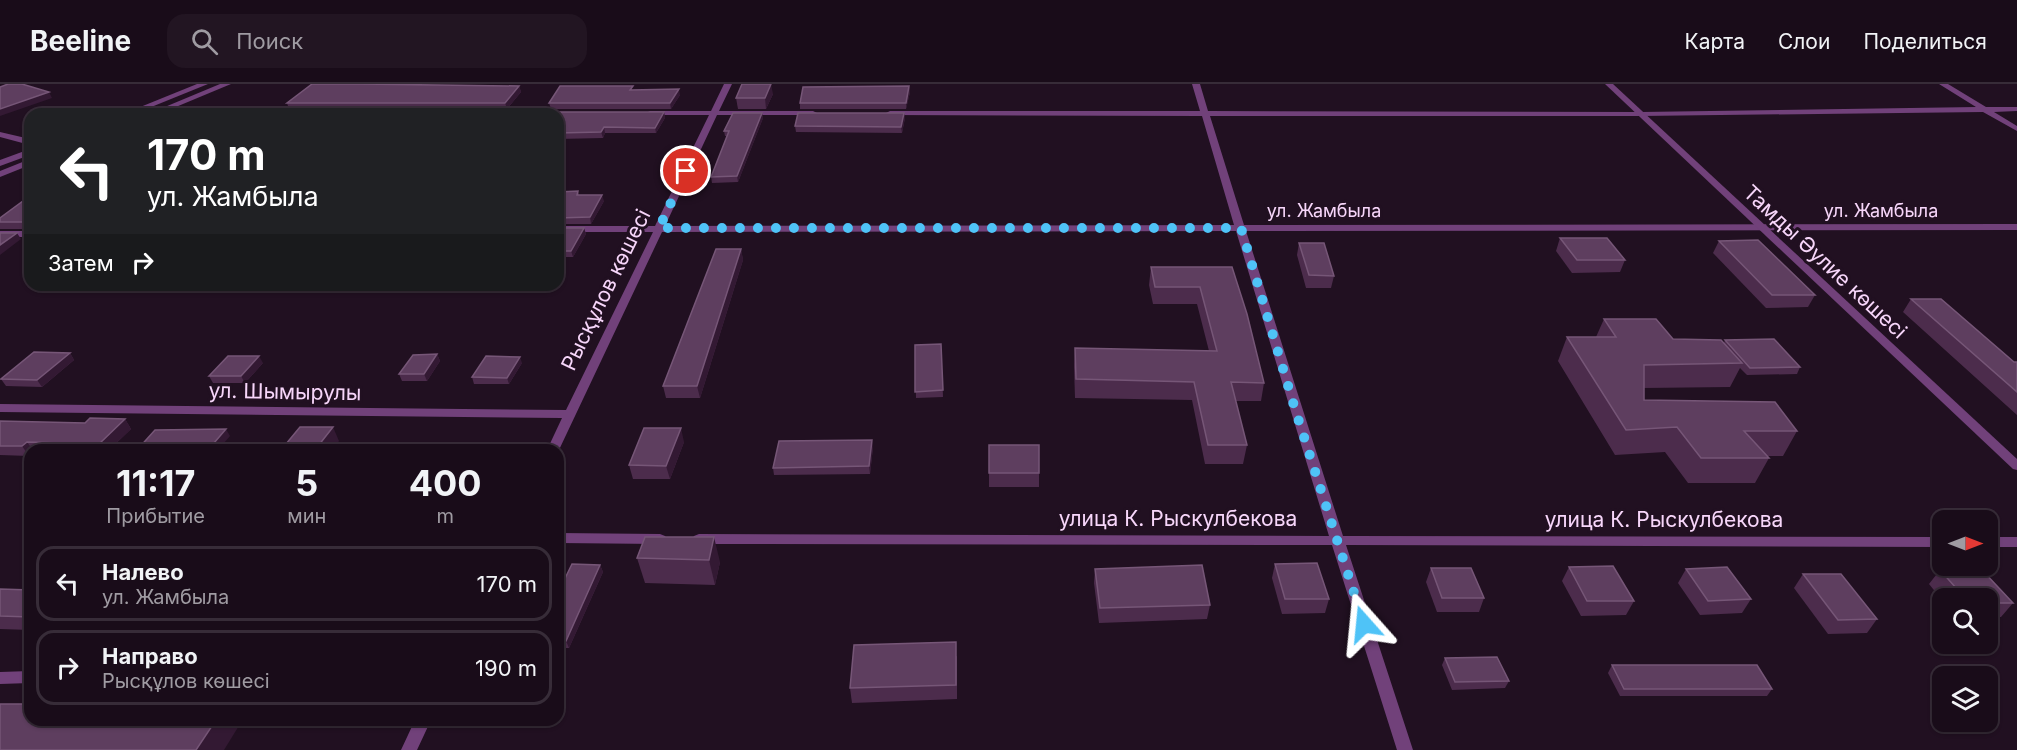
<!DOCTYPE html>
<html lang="ru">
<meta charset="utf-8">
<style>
body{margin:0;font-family:Inter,sans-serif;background:#221522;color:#f1f3f6;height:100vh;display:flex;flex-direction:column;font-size:22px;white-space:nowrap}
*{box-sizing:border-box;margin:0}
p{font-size:20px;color:#9f9ba2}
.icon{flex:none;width:33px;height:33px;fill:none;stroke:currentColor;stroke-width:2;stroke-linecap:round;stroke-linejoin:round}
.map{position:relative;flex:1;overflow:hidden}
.sheet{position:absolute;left:24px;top:360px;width:540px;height:282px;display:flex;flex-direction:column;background:#190c19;border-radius:18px;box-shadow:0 2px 4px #0004,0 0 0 2px #372c38}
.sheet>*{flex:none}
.banner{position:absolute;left:24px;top:24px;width:540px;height:183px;border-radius:18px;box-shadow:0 2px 4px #0004,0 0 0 2px #372c38;background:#202124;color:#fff;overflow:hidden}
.needle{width:39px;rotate:90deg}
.buttons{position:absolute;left:1932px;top:426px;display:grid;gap:12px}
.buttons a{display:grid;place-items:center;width:66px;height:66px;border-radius:12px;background:#190c19;box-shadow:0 2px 4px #0004,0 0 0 2px #372c38;font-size:30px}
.pin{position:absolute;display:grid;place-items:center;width:51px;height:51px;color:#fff;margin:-26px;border:3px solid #fff;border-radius:50%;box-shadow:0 2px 6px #0007}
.me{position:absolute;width:66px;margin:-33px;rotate:342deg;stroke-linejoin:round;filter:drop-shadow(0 0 4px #0008)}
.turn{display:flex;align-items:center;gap:21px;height:126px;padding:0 24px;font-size:27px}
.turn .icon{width:78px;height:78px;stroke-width:2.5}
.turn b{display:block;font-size:42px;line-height:51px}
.then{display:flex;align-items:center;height:57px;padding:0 24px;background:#0003;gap:12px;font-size:22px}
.eta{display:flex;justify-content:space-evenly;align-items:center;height:102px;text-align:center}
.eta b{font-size:36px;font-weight:700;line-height:42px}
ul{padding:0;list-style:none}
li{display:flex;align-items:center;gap:18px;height:75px;margin:0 12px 9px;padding:0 12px;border:3px solid #372c38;border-radius:18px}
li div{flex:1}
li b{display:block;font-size:22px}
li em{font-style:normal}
header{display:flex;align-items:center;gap:36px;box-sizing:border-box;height:84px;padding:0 30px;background:#190c19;border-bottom:2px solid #372c38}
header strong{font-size:28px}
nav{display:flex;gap:33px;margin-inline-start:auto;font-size:21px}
.search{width:420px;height:54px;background:#221522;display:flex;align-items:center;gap:15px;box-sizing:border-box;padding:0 21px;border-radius:18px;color:#9f9ba2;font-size:22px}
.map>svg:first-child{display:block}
</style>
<header>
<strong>Beeline</strong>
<div class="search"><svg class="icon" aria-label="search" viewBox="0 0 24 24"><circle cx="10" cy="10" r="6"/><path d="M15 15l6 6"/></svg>Поиск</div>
<nav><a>Карта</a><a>Слои</a><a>Поделиться</a></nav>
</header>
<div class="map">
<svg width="2017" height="666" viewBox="0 0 2017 666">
<rect width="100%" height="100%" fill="#211021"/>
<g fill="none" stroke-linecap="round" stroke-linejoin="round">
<!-- minor -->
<g fill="#71417a" fill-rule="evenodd">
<polygon points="724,0 732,0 719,27 813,27 817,29 813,31 717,31 665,142 1234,141 1202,32 887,31 886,29 890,27 1200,27 1192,0 1200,0 1208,27 1641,28 1976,23 1939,0 1948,0 1986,23 2017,23 2017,27 1994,28 2017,42 2017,47 1983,28 1641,32 1210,32 1244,141 2017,140 2017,146 1246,147 1343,452 1942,453 1942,463 1346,461 1413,666 1397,666 1332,461 699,460 694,458 692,455 694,452 699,450 1329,452 1236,147 662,148 558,368 558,366 547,366 562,334 0,328 0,320 566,326 653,148 558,148 558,142 655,142 709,31 650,31 646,29 650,27 711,27"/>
<polygon points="151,27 288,27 292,29 151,30"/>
<polygon points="482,27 558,27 562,29 558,31 482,30"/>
<polygon points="0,48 30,55 30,61 0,53"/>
<rect x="0" y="147" width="30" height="6"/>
<polygon points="558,449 660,450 665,452 667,455 665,458 660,460 558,459"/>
<rect x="1988" y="453" width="29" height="10"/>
<polygon points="30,587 30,599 0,600 0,588"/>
<polygon points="415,636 431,636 417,666 401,666"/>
</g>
<!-- tertiary -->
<g fill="#71417a" fill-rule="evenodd">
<polygon points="197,0 208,0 134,30 123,30"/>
<polygon points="220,0 231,0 159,30 148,30"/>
<polygon points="1605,0 1613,0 2017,375 2017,386 2013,385"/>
<polygon points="30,65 30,71 0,82 0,76"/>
<polygon points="30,75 30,81 0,93 0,87"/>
</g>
</g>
<!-- wall -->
<g fill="#4c2c4c">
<polygon points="519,2 521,8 507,25 289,25 287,19"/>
<polygon points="909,2 910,8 906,25 800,25 800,19"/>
<polygon points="633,6 680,11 671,25 551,25 549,19"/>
<polygon points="773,10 766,25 738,25 736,14"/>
<polygon points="664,28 665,34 656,49 605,49 603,54 558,55 558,30"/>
<polygon points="762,29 763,34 738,98 712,99 711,93 727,52 725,52 724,47"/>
<polygon points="904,29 905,34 902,49 796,48 795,42"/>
<polygon points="578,107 579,111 604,117 591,140 558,140 558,108"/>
<polygon points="30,117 30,145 0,145 0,134"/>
<polygon points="558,144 584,144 586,150 573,173 558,173"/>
<polygon points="1560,154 1625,176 1620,188 1572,189 1556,167"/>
<polygon points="1719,157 1815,211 1808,223 1766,224 1713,169"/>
<polygon points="1299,159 1334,192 1331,204 1306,204 1297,171"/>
<polygon points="741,165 743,176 700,314 666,314 663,302"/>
<polygon points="1151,183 1232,183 1264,299 1261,317 1235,317 1247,361 1243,380 1205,380 1192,316 1075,314 1074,283 1075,264 1209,267 1197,220 1153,220 1149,201"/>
<polygon points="1911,215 2014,278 2017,278 2017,331 1903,228"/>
<polygon points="1604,235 1673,255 1724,259 1725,256 1800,283 1797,290 1747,291 1740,284 1730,303 1644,304 1644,316 1797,347 1783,372 1767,372 1769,374 1755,399 1688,399 1665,368 1615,371 1558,277 1567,253 1596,253"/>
<polygon points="941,260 943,313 916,314 915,261"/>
<polygon points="70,269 74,276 42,303 6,302 1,295"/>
<polygon points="437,270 440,277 427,297 402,297 399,290"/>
<polygon points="263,279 245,299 213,299 209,292"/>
<polygon points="522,279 509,300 474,300 472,293"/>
<polygon points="125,335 131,345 109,366 30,366 29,372 0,371 0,337 85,339"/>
<polygon points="684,358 670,395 633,395 629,381"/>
<polygon points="873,363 870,390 774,391 773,384"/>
<rect x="989" y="389" width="50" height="14"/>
<polygon points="645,453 720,478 715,501 645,499 637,474"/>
<polygon points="1275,480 1329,515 1325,529 1282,530 1272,494"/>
<polygon points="600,481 603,488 569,564 558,564 558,509"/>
<polygon points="1569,483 1634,517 1626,531 1581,532 1562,497"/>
<polygon points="1431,484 1484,514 1479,528 1437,528 1426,498"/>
<polygon points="1095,485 1210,521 1207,535 1099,539 1094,499"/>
<polygon points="1686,485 1751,515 1742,529 1700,531 1678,499"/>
<polygon points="1940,486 2013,519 2001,533 1988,533 1988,514 1942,514 1942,516 1929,500"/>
<polygon points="1803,490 1877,535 1867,549 1828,550 1794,504"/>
<polygon points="0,505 30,506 30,546 0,545"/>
<polygon points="957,572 957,615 852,619 850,604"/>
<polygon points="1445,574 1509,597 1505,604 1452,606 1442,581"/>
<polygon points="1612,581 1772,605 1767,612 1620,612 1608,589"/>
</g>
<!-- shaded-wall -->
<g fill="#331933">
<polygon points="771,0 773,10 766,25 765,14"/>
<polygon points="519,2 521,8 507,25 505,19"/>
<polygon points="909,2 910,8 906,25 906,19"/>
<polygon points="679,5 680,11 671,25 670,19"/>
<polygon points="49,8 52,14 0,32 0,25"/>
<polygon points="664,28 665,34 656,49 655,44"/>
<polygon points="762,29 763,34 738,98 737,92"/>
<polygon points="904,29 905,34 902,49 901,43"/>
<polygon points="604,43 605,49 603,54 601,48"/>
<polygon points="602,111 604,117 591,140 590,133"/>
<polygon points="584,144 586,150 573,173 571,167"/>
<polygon points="17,149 21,155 0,171 0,161"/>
<polygon points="741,165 743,176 700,314 697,302"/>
<polygon points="70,269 74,276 42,303 37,296"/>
<polygon points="437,270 440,277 427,297 424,290"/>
<polygon points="259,272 263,279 245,299 241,292"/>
<polygon points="520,273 522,279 509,300 507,294"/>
<polygon points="125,335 131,345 109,366 103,366 99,360"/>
<polygon points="333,343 339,357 333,366 315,366"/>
<polygon points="681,344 684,358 670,395 666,382"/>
<polygon points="226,345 230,352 218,366 208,366"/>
<polygon points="872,356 873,363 870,390 869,382"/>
<polygon points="27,358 33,366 30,366 29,372 22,362"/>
<polygon points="714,453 720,478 715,501 709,476"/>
<polygon points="600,481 603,488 569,564 566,557"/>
<polygon points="216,636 237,636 240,640 224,666 196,666"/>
</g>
<!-- building -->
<g fill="#5e3e5f" stroke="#765677" stroke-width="1.5">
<polygon points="8,0 22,0 49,8 0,25 0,3"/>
<polygon points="312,0 360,0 519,2 505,19 287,19"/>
<polygon points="742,0 771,0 765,14 736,14"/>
<polygon points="560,2 633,2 630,6 679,5 670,19 549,19"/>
<polygon points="909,2 906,19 800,19 803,3"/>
<polygon points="278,26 499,27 496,30 273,30"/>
<polygon points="544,28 664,28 655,44 604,43 601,48 558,49 558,30 543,30"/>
<polygon points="733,29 762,29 737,92 711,93 729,47 724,47"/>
<polygon points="798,29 904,29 901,43 795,42"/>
<polygon points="578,107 577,111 602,111 590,133 558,134 558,108"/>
<polygon points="23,117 30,117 30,139 28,141 26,138 0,138 0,134"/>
<polygon points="558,144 584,144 571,167 558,167"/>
<polygon points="0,149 17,149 0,161"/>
<polygon points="1560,154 1607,154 1625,176 1577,176"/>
<polygon points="1758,156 1815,211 1772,211 1719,157"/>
<polygon points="1299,159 1324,159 1334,192 1309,191"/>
<polygon points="716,165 741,165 697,302 663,302"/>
<polygon points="1151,183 1232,183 1247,230 1264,299 1231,298 1247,361 1208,361 1194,298 1076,295 1075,264 1217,267 1200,203 1155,203"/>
<polygon points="1911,215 1941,215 2014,278 2017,278 2017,308"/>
<polygon points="1604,235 1656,235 1673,255 1721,256 1742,279 1644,281 1644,316 1775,318 1797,347 1744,347 1769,374 1701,374 1677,343 1626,346 1567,253 1616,253"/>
<polygon points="1774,255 1800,283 1750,284 1725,256"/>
<polygon points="941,260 943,306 915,308 915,261"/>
<polygon points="34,268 70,269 37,296 1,295"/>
<polygon points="437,270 424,290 399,290 413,271"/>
<polygon points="228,272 259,272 241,292 209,292"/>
<polygon points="486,272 520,273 507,294 472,293"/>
<polygon points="90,334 125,335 99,360 27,358 22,362 0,362 0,337 85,339"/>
<polygon points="300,343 333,343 315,366 281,366"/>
<polygon points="644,344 681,344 666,382 629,381"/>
<polygon points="226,345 208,366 137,366 155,346"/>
<polygon points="872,356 869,382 773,384 779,357"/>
<rect x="989" y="361" width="50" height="28"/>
<polygon points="245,362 275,364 273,366 242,366"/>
<polygon points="645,453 714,453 709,476 637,474"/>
<polygon points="1317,479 1329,515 1285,515 1275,480"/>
<polygon points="572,480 600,481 566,557 558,557 558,509"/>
<polygon points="1202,481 1210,521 1100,524 1095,485"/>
<polygon points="1613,482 1634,517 1587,517 1569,483"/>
<polygon points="1727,483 1751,515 1708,517 1686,485"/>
<polygon points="1431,484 1471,484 1484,514 1442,514"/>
<polygon points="1940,486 1982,486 2013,519 1988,519 1988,514 1965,514"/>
<polygon points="1803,490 1841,490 1877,535 1838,536"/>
<polygon points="0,505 30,506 30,533 0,532"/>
<polygon points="956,558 956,601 850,604 854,561"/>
<polygon points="1497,573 1509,597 1455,598 1445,574"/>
<polygon points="1612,581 1757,581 1772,605 1624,605"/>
<polygon points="0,620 30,620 30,636 216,636 196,666 0,666"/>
</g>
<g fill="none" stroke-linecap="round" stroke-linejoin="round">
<!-- route -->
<polyline stroke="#4fc3f7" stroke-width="10" stroke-dasharray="0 18" points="686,87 659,144 1241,144 1295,325 1364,540"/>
</g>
<g text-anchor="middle" stroke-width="6" stroke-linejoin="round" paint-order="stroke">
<!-- far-street labels -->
<g font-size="18" fill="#f7d6fa" stroke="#211021">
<text x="1324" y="133">ул. Жамбыла</text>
<text x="1881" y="133">ул. Жамбыла</text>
</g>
<!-- street labels -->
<g font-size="21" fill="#f7d6fa" stroke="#211021">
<text transform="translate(1825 178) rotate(43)" y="7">Тамды Әулие көшесі</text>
<text transform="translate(606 206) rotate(-64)" y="7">Рысқұлов көшесі</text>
<text transform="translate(285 308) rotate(1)" y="7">ул. Шымырулы</text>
<text x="1178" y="442">улица К. Рыскулбекова</text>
<text x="1664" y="443">улица К. Рыскулбекова</text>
</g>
</g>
</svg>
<div class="buttons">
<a><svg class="needle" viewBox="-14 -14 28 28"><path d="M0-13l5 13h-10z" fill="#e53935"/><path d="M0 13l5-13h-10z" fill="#9f9ba2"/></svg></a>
<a><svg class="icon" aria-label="search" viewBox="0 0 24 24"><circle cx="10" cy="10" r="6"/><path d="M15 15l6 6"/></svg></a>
<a><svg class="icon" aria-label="layers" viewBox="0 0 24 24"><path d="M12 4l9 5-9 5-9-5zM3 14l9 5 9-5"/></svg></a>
</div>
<div class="pin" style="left:686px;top:87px;background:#d93025"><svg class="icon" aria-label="arrive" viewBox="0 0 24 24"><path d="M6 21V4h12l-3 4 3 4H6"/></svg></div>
<svg class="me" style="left:1364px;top:540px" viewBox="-20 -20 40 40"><path d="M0-17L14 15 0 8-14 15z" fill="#4fc3f7" stroke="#fff" stroke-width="4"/></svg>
<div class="banner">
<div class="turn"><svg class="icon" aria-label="left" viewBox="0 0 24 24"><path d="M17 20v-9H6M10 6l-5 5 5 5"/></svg><div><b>170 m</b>ул. Жамбыла</div></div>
<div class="then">Затем<svg class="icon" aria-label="right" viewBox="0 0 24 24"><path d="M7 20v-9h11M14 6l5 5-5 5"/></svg></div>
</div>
<section class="sheet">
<div class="eta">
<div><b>11:17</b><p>Прибытие</p></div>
<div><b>5</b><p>мин</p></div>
<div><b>400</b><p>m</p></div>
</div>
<ul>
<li><svg class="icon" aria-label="left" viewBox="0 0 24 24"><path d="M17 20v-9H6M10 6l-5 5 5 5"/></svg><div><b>Налево</b><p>ул. Жамбыла</p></div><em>170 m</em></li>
<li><svg class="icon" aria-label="right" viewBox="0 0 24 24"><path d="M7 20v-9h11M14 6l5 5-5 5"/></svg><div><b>Направо</b><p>Рысқұлов көшесі</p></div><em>190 m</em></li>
</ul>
</section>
</div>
